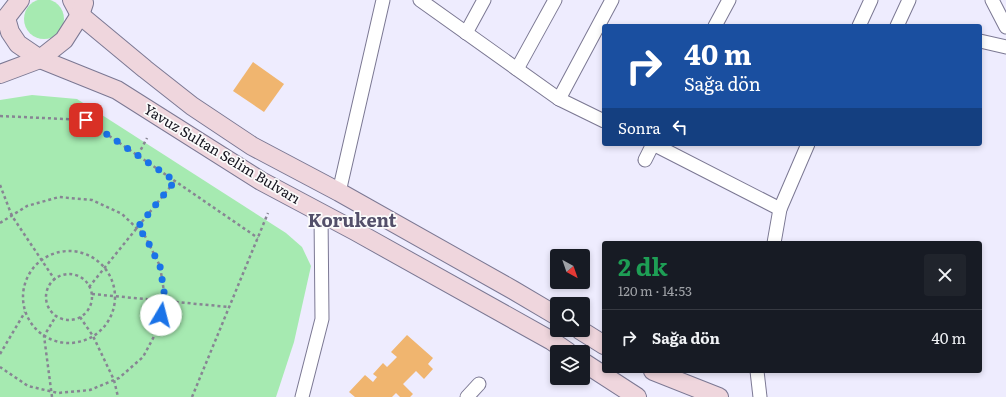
<!DOCTYPE html>
<html lang="tr">
<meta charset="utf-8">
<style>
body{margin:0;font-family:Literata,serif;background:#20242c;color:#f1f3f6;height:100vh;display:flex;flex-direction:column;font-size:15px;white-space:nowrap}
*{box-sizing:border-box;margin:0}
p{font-size:13px;color:#9ea1a6}
.icon{flex:none;width:22px;height:22px;fill:none;stroke:currentColor;stroke-width:2;stroke-linecap:round;stroke-linejoin:round}
.map{position:relative;flex:1;overflow:hidden}
.panel{position:absolute;left:602px;top:241px;width:380px;height:132px;display:flex;flex-direction:column;background:#171b24;border-radius:4px;box-shadow:0 2px 6px #0003}
.panel>*{flex:none}
.top-card{position:absolute;left:602px;top:24px;width:380px;height:122px;border-radius:4px;box-shadow:0 2px 6px #0003;background:#1a4fa0;color:#fff;overflow:hidden}
.needle{width:26px;rotate:140deg}
.controls{position:absolute;left:550px;top:249px;display:grid;gap:8px}
.controls a{display:grid;place-items:center;width:40px;height:40px;border-radius:4px;background:#171b24;box-shadow:0 2px 6px #0003;font-size:20px}
.pin{position:absolute;display:grid;place-items:center;width:34px;height:34px;color:#fff;margin:-17px;border-radius:8px;box-shadow:0 2px 6px #0006}
.me{position:absolute;width:44px;margin:-22px;rotate:8deg;stroke-linejoin:round;filter:drop-shadow(0 0 3px #0008)}
.turn{display:flex;align-items:center;gap:14px;height:84px;padding:0 16px;font-size:18px}
.turn .icon{width:52px;height:52px;stroke-width:2.5}
.turn b{display:block;font-size:28px;line-height:34px}
.then{display:flex;align-items:center;height:38px;padding:0 16px;background:#0003;gap:8px;font-size:15px}
.round{display:grid;place-items:center;flex:none;width:42px;height:42px;border-radius:4px;background:#20242c}
.summary{display:flex;align-items:center;justify-content:space-between;height:68px;padding:0 16px}
h1{font-size:24px;font-weight:700;line-height:30px;color:#1e9e55}
ul{padding:0;list-style:none}
li{display:flex;align-items:center;gap:12px;height:56px;padding:0 16px;border-top:1px solid #363941}
li div{flex:1}
li b{display:block;font-size:15px}
li em{font-style:normal}
.map>svg:first-child{display:block}
</style>
<div class="map">
<svg width="1006" height="397" viewBox="0 0 1006 397">
<rect width="100%" height="100%" fill="#eeecfe"/>
<!-- green -->
<g fill="#a6eab1">
<circle cx="44" cy="19" r="20"/>
<polygon points="32,95 77,99 286,233 302,247 311,266 294,342 276,397 0,397 0,100"/>
</g>
<!-- building -->
<g fill="#f0b56f">
<polygon points="253,62 284,84 264,112 233,91"/>
<polygon points="407,335 433,358 428,364 433,369 424,379 416,371 403,384 413,394 410,397 400,397 396,393 392,397 355,397 349,392 365,375 373,382 377,377 373,374 383,363 387,367 397,357 391,352"/>
</g>
<g fill="none" stroke-linecap="round" stroke-linejoin="round">
<!-- street casing -->
<g stroke="#7b7893" stroke-width="15">
<g id="street">
<polyline points="420,0 559,99 604,121"/>
<polyline points="992,0 1006,27"/>
<polyline points="715,26 729,0"/>
<polyline points="859,26 871,0"/>
<polyline points="897,26 909,0"/>
<polyline points="466,33 484,0"/>
<polyline points="980,41 1006,47"/>
<polyline points="517,69 555,0"/>
<polyline points="559,99 612,0"/>
<polyline points="653,144 780,209"/>
<polyline points="645,160 653,144"/>
<polyline points="339,192 383,0"/>
<polyline points="774,243 780,209 808,144"/>
<polyline points="757,371 760,397"/>
<polyline points="302,397 322,319 321,213"/>
<polyline points="467,397 479,384"/>
</g>
</g>
<!-- secondary casing -->
<g stroke="#7b7893" stroke-width="20">
<g id="secondary">
<polyline points="72,0 80,15 145,69 192,106 252,146 339,192 513,290 557,316"/>
<polyline points="6,18 10,32 18,44 40,59 117,90 261,181 355,231 552,341 568,352"/>
<polyline points="0,21 6,18 20,0"/>
<polyline points="0,74 40,59 64,40 80,15 84,3"/>
<polyline points="580,330 604,345"/>
<polyline points="583,362 637,397"/>
<polyline points="653,371 719,397"/>
</g>
</g>
<!-- path -->
<g stroke="#878593" stroke-width="2.5" stroke-dasharray="3 3" stroke-linecap="butt">
<polyline points="0,116 86,120 258,238"/>
<polyline points="138,155 147,138"/>
<polyline points="0,185 12,216 55,280"/>
<polyline points="0,223 27,206 59,197 92,200 122,214 145,236 160,266 165,298 158,329 143,357 119,378 90,390 58,393 28,386 0,367"/>
<circle cx="69" cy="297" r="46"/>
<circle cx="69" cy="297" r="23"/>
<polyline points="89,287 175,181"/>
<polyline points="92,294 229,307"/>
<polyline points="80,317 93,336 114,380 118,397"/>
<polyline points="0,354 25,312"/>
<polyline points="52,397 44,336 56,316"/>
<polyline points="192,397 268,213"/>
</g>
<!-- street -->
<use href="#street" stroke="#fff" stroke-width="13"/>
<!-- secondary -->
<use href="#secondary" stroke="#efd6dd" stroke-width="18"/>
</g>
<g fill="none" stroke-linecap="round" stroke-linejoin="round">
<!-- route -->
<polyline stroke="#1a73e8" stroke-width="7" stroke-dasharray="0 12.6" points="86,120 175,181 137,228 145,236 160,266 165,298 161,315"/>
</g>
<g text-anchor="middle" stroke-width="3.5" stroke-linejoin="round" paint-order="stroke">
<!-- street labels -->
<g font-size="14" fill="#16151f" stroke="#fbfbfb">
<text transform="translate(222 154) rotate(31)" y="5">Yavuz Sultan Selim Bulvarı</text>
</g>
<!-- district labels -->
<g font-size="18" font-weight="bold" fill="#534f69" stroke="#fbfbfb">
<text x="352" y="227">Korukent</text>
</g>
</g>
</svg>
<div class="controls">
<a><svg class="needle" viewBox="-14 -14 28 28"><path d="M0-13l5 13h-10z" fill="#e53935"/><path d="M0 13l5-13h-10z" fill="#9ea1a6"/></svg></a>
<a><svg class="icon" aria-label="search" viewBox="0 0 24 24"><circle cx="10" cy="10" r="6"/><path d="M15 15l6 6"/></svg></a>
<a><svg class="icon" aria-label="layers" viewBox="0 0 24 24"><path d="M12 4l9 5-9 5-9-5zM3 14l9 5 9-5"/></svg></a>
</div>
<div class="pin" style="left:86px;top:120px;background:#d93025"><svg class="icon" aria-label="arrive" viewBox="0 0 24 24"><path d="M6 21V4h12l-3 4 3 4H6"/></svg></div>
<svg class="me" style="left:161px;top:315px" viewBox="-20 -20 40 40"><circle r="19" fill="#fff"/><path d="M0-13L10 11 0 6-10 11z" fill="#1a73e8"/></svg>
<div class="top-card">
<div class="turn"><svg class="icon" aria-label="right" viewBox="0 0 24 24"><path d="M7 20v-9h11M14 6l5 5-5 5"/></svg><div><b>40 m</b>Sağa dön</div></div>
<div class="then">Sonra<svg class="icon" aria-label="left" viewBox="0 0 24 24"><path d="M17 20v-9H6M10 6l-5 5 5 5"/></svg></div>
</div>
<section class="panel">
<div class="summary"><div><h1>2 dk</h1><p>120 m · 14:53</p></div><a class="round"><svg class="icon" aria-label="close" viewBox="0 0 24 24"><path d="M6 6l12 12M18 6L6 18"/></svg></a></div>
<ul>
<li><svg class="icon" aria-label="right" viewBox="0 0 24 24"><path d="M7 20v-9h11M14 6l5 5-5 5"/></svg><div><b>Sağa dön</b></div><em>40 m</em></li>
</ul>
</section>
</div>
